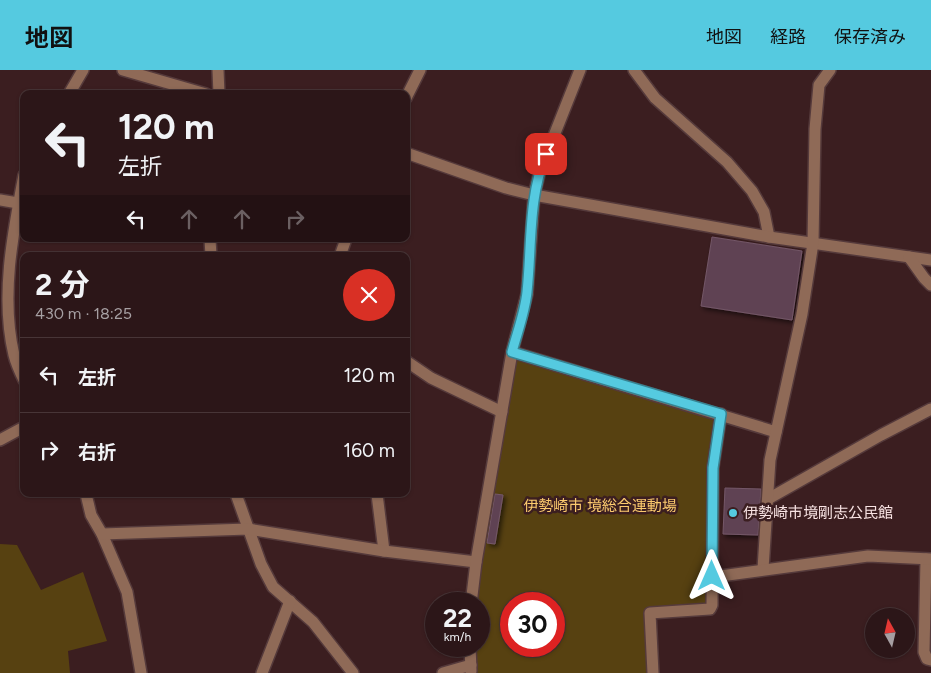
<!DOCTYPE html>
<html lang="ja">
<meta charset="utf-8">
<style>
body{margin:0;font-family:Figtree,"Noto Sans JP",sans-serif;background:#382325;color:#f1f3f6;height:100vh;display:flex;flex-direction:column;font-size:19px;white-space:nowrap}
*{box-sizing:border-box;margin:0}
p{font-size:16px;color:#a69fa2}
.icon{flex:none;width:28px;height:28px;fill:none;stroke:currentColor;stroke-width:2;stroke-linecap:round;stroke-linejoin:round}
.map{position:relative;flex:1;overflow:hidden}
.side{position:absolute;left:20px;top:182px;width:390px;height:245px;display:flex;flex-direction:column;background:#2c1618;border-radius:10px;box-shadow:0 1px 4px #0004,0 0 0 1px #483537}
.side>*{flex:none}
.top-card{position:absolute;left:20px;top:20px;width:390px;height:152px;border-radius:10px;box-shadow:0 1px 4px #0004,0 0 0 1px #483537;background:#2c1618;color:#f1f3f6;overflow:hidden}
.needle{width:32px;rotate:352deg}
.fabs{position:absolute;left:865px;top:538px;display:grid;gap:10px}
.fabs a{display:grid;place-items:center;width:50px;height:50px;border-radius:50%;background:#2c1618;box-shadow:0 1px 4px #0004,0 0 0 1px #483537;font-size:25px}
.speed{position:absolute;left:425px;top:522px;display:flex;gap:10px;font-size:25px;font-weight:700;text-align:center}
.speed>*{display:grid;place-content:center;width:65px;height:65px;border-radius:50%;background:#2c1618;box-shadow:0 1px 4px #0004,0 0 0 1px #483537;line-height:1}
.speed small{font-size:12px;font-weight:400}
.speed .limit{border:8px solid #d22;background:#fff;color:#111}
.pin{position:absolute;display:grid;place-items:center;width:42px;height:42px;color:#fff;margin:-21px;border-radius:10px;box-shadow:0 2px 8px #0006}
.me{position:absolute;width:55px;margin:-28px;rotate:0deg;stroke-linejoin:round;filter:drop-shadow(0 0 4px #0008)}
.turn{display:flex;align-items:center;gap:18px;height:105px;padding:0 15px;font-size:22px}
.turn .icon{width:65px;height:65px;stroke-width:2.5}
.turn b{display:block;font-size:35px;line-height:42px}
.lanes{display:flex;align-items:center;height:48px;padding:0 15px;background:#0003;justify-content:center;gap:25px;direction:ltr}
.lanes .off{opacity:.35}
.round{display:grid;place-items:center;flex:none;width:52px;height:52px;border-radius:26px;background:#382325}
.head{display:flex;align-items:center;justify-content:space-between;height:85px;padding:0 15px}
h1{font-size:30px;font-weight:700;line-height:38px}
ul{padding:0;list-style:none}
li{display:flex;align-items:center;gap:15px;height:75px;padding:0 15px;border-top:1px solid #483537}
li div{flex:1}
li b{display:block;font-size:19px}
li em{font-style:normal}
header{display:flex;align-items:center;gap:30px;box-sizing:border-box;height:70px;padding:0 25px;background:#55cae0;color:#111}
header strong{font-size:24px}
nav{display:flex;gap:28px;margin-inline-start:auto;font-size:18px}
.map>svg:first-child{display:block}
</style>
<header>
<strong>地図</strong>
<nav><a>地図</a><a>経路</a><a>保存済み</a></nav>
</header>
<div class="map">
<svg width="931" height="603" viewBox="0 0 931 603">
<defs>
<filter id="shadow"><feDropShadow dx="2.5" dy="2.5" stdDeviation="2.5" flood-color="#0009"/></filter>
</defs>
<rect width="100%" height="100%" fill="#3b1e20"/>
<!-- green -->
<g fill="#574111" fill-rule="evenodd">
<path d="M517,290L712,346L716,351L707,532L703,535L646,538L649,603H476L474,576H479V534H474L514,293ZM511,534H554V576H511Z"/>
<polygon points="0,474 17,475 41,520 83,502 107,571 68,581 70,603 0,603"/>
</g>
<!-- building -->
<g fill="#5f4353" stroke="#745768" filter="url(#shadow)">
<polygon points="712,167 802,181 792,250 701,236"/>
<polygon points="725,418 761,419 758,465 723,464"/>
<polygon points="495,424 503,425 495,474 487,473"/>
</g>
<g fill="none" stroke-linecap="round" stroke-linejoin="round">
<!-- minor casing -->
<g stroke="#553a3b" stroke-width="14">
<g id="minor">
<polyline points="123,0 206,24"/>
<polyline points="218,0 219,24"/>
<polyline points="634,0 655,28 727,92 752,121 764,142 769,167"/>
<polyline points="69,24 83,0"/>
<polyline points="406,28 420,0"/>
<polyline points="406,83 506,118 534,125 769,167 931,190"/>
<path d="M24,105C13,162 0,227 14,285C16,293 20,302 24,310"/>
<polyline points="0,130 18,133"/>
<polyline points="210,169 211,186"/>
<polyline points="340,186 346,169"/>
<polyline points="909,187 924,208 931,215"/>
<polyline points="512,282 776,362"/>
<polyline points="406,291 431,308 502,342"/>
<polyline points="0,370 24,357"/>
<polyline points="86,424 91,445 102,464 127,522 141,603"/>
<polyline points="236,424 261,494 273,517 313,552 353,603"/>
<polyline points="377,424 384,481"/>
<polyline points="768,429 881,365 931,339"/>
<polyline points="102,464 248,459 384,481 476,492"/>
<polyline points="926,489 924,582 927,589 931,590"/>
<polyline points="763,499 770,390 802,244 813,173 815,59 819,15 830,0"/>
<polyline points="713,507 868,486 931,489"/>
<polyline points="471,534 476,492 512,282 527,224 534,125 540,101 580,0"/>
<polyline points="470,576 471,601"/>
<polyline points="262,603 290,531"/>
<polyline points="443,603 471,595"/>
<polyline points="653,603 650,543 710,539 712,535 713,397 721,344"/>
</g>
</g>
<!-- minor -->
<use href="#minor" stroke="#8f6a57" stroke-width="11"/>
</g>
<g fill="none" stroke-linecap="round" stroke-linejoin="round">
<!-- route casing -->
<g stroke="#378392" stroke-width="12">
<path id="route" d="M546,84C528,128 532,175 527,222C525,242 517,263 512,282L721,344L713,398L712,506"/>
</g>
<!-- route -->
<use href="#route" stroke="#55cae0" stroke-width="9"/>
</g>
<!-- markers -->
<circle fill="#55cae0" stroke="#3b1e20" stroke-width="2" cx="733" cy="443" r="5"/>
<g text-anchor="middle" stroke-width="5" stroke-linejoin="round" paint-order="stroke">
<!-- park labels -->
<g font-size="15" fill="#fbca6e" stroke="#3b1e20">
<text x="600" y="441">伊勢崎市 境総合運動場</text>
</g>
<!-- poi labels -->
<g font-size="15" fill="#f8e3e3" stroke="#3b1e20" text-anchor="start">
<text x="743" y="448">伊勢崎市境剛志公民館</text>
</g>
</g>
</svg>
<div class="fabs">
<a><svg class="needle" viewBox="-14 -14 28 28"><path d="M0-13l5 13h-10z" fill="#e53935"/><path d="M0 13l5-13h-10z" fill="#a69fa2"/></svg></a>
</div>
<div class="speed"><div>22<small>km/h</small></div><div class="limit">30</div></div>
<div class="pin" style="left:546px;top:84px;background:#d93025"><svg class="icon" aria-label="arrive" viewBox="0 0 24 24"><path d="M6 21V4h12l-3 4 3 4H6"/></svg></div>
<svg class="me" style="left:712px;top:506px" viewBox="-20 -20 40 40"><path d="M0-17L14 15 0 8-14 15z" fill="#55cae0" stroke="#fff" stroke-width="4"/></svg>
<div class="top-card">
<div class="turn"><svg class="icon" aria-label="left" viewBox="0 0 24 24"><path d="M17 20v-9H6M10 6l-5 5 5 5"/></svg><div><b>120 m</b>左折</div></div>
<div class="lanes"><svg class="icon" aria-label="left" viewBox="0 0 24 24"><path d="M17 20v-9H6M10 6l-5 5 5 5"/></svg><svg class="icon off" aria-label="ahead" viewBox="0 0 24 24"><path d="M12 20V5M6 11l6-6 6 6"/></svg><svg class="icon off" aria-label="ahead" viewBox="0 0 24 24"><path d="M12 20V5M6 11l6-6 6 6"/></svg><svg class="icon off" aria-label="right" viewBox="0 0 24 24"><path d="M7 20v-9h11M14 6l5 5-5 5"/></svg></div>
</div>
<section class="side">
<div class="head"><div><h1>2 分</h1><p>430 m · 18:25</p></div><a class="round" style="background:#d93025;color:#fff"><svg class="icon" aria-label="close" viewBox="0 0 24 24"><path d="M6 6l12 12M18 6L6 18"/></svg></a></div>
<ul>
<li><svg class="icon" aria-label="left" viewBox="0 0 24 24"><path d="M17 20v-9H6M10 6l-5 5 5 5"/></svg><div><b>左折</b></div><em>120 m</em></li>
<li><svg class="icon" aria-label="right" viewBox="0 0 24 24"><path d="M7 20v-9h11M14 6l5 5-5 5"/></svg><div><b>右折</b></div><em>160 m</em></li>
</ul>
</section>
</div>
